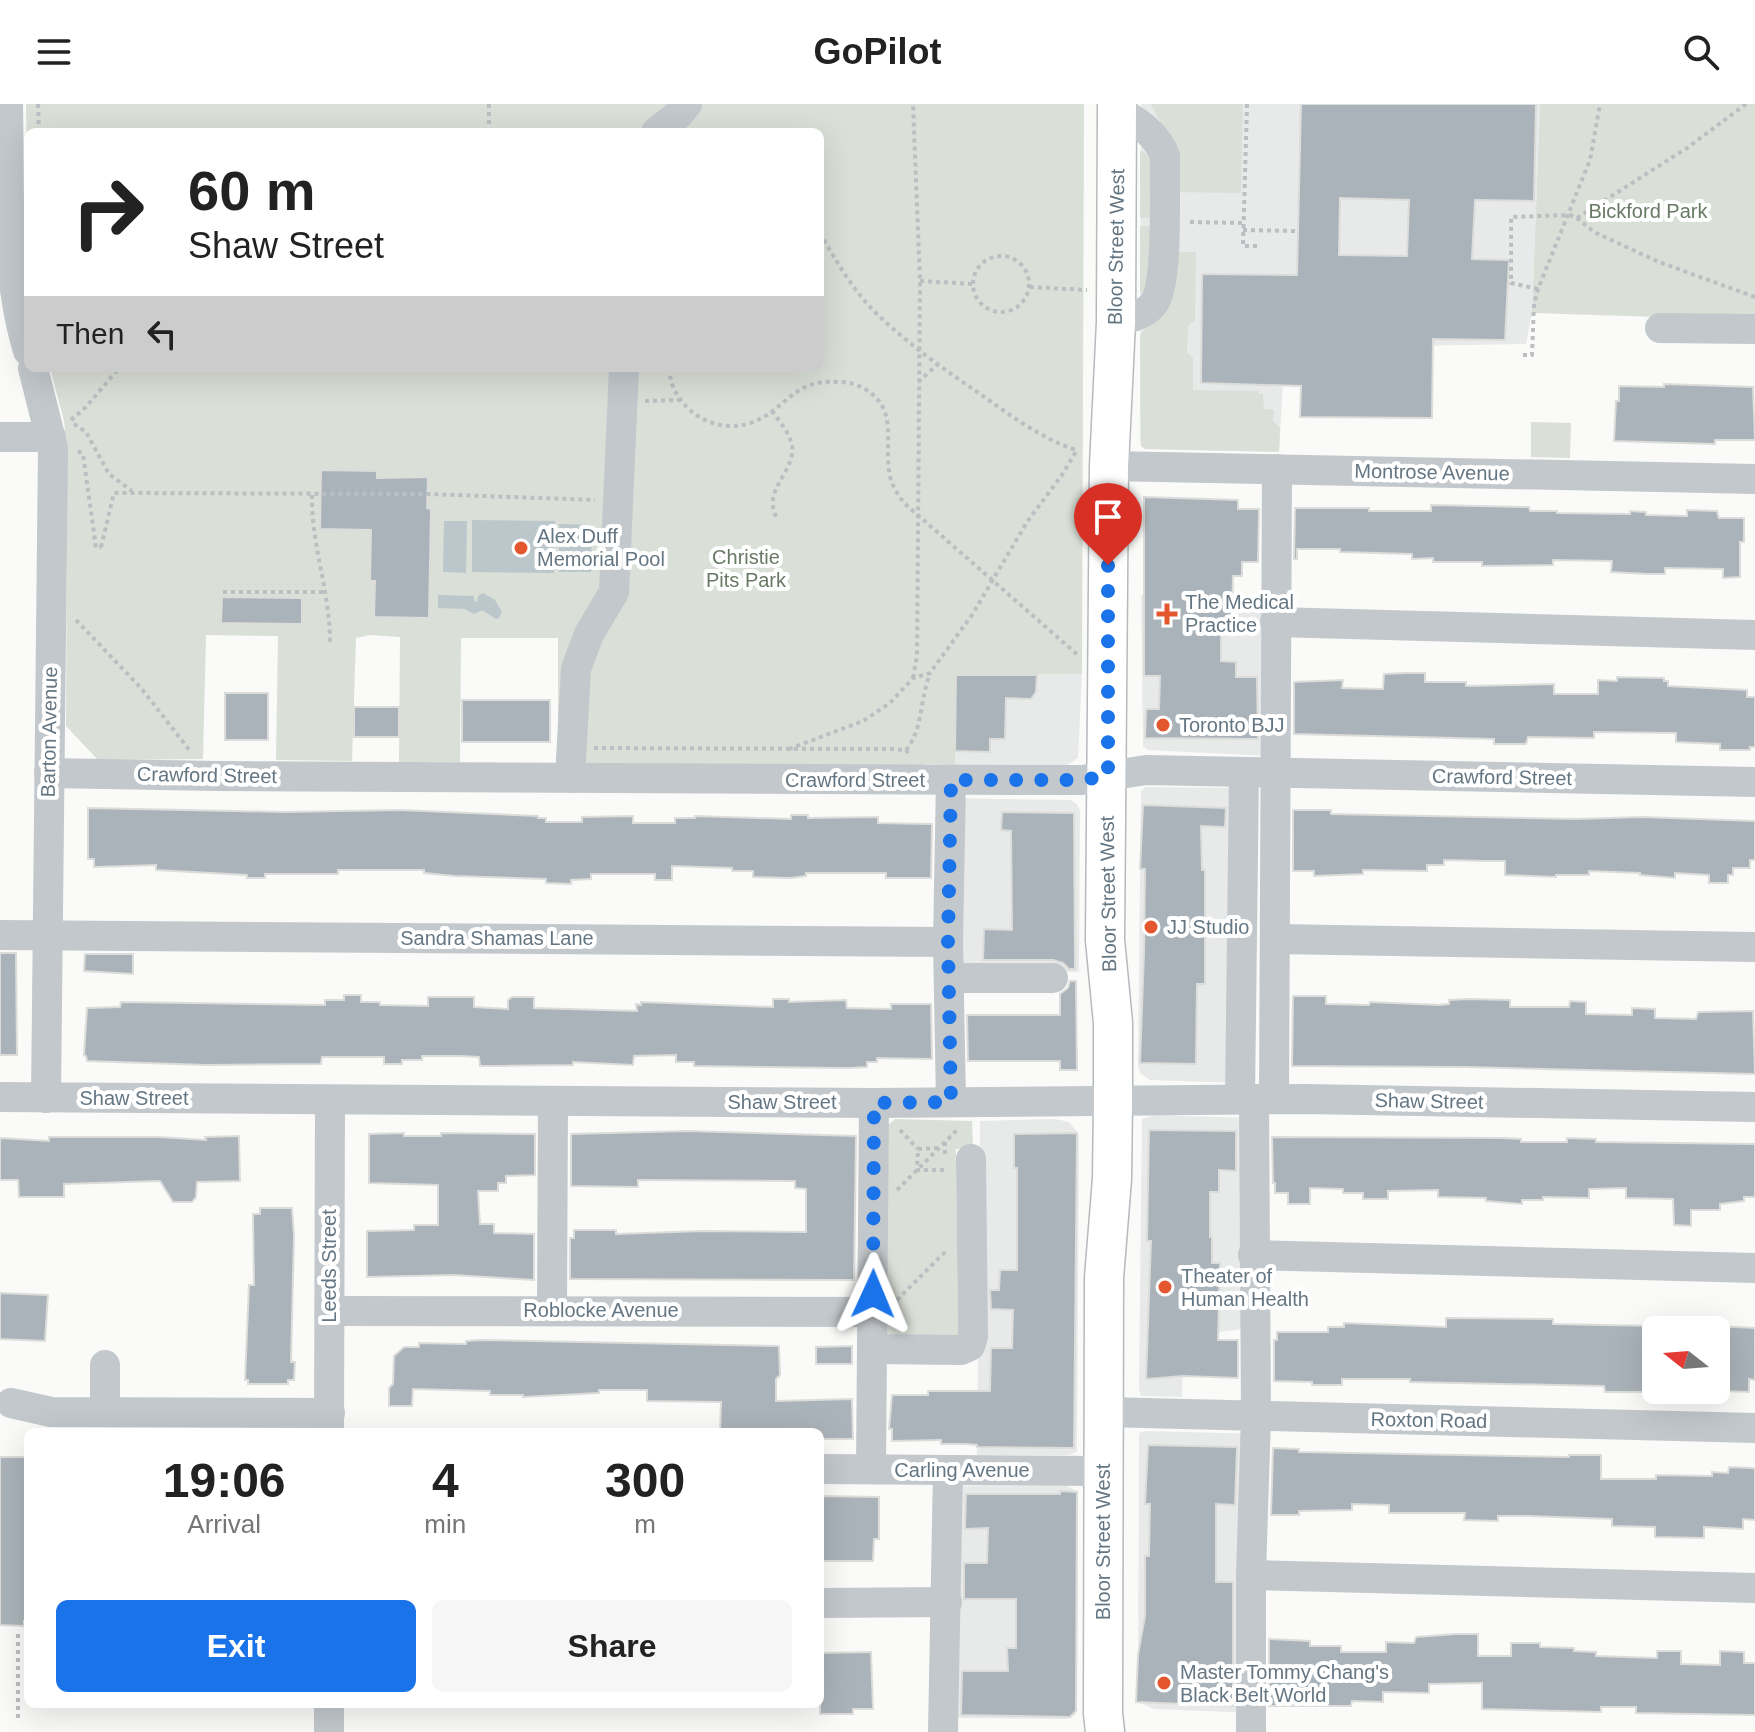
<!DOCTYPE html>
<style>
body{margin:0;font-family:Helvetica,sans-serif;background:#f6f6f6;color:#222;height:100vh;display:flex;flex-direction:column;font-size:30px;white-space:nowrap}
*{box-sizing:border-box;margin:0}
p{font-size:26px;color:#767676}
.icon{flex:none;width:44px;height:44px;fill:none;stroke:currentColor;stroke-width:2;stroke-linecap:round;stroke-linejoin:round}
.map{position:relative;flex:1;overflow:hidden}
.details{position:absolute;left:24px;top:1324px;width:800px;height:280px;display:flex;flex-direction:column;background:#fff;border-radius:12px;box-shadow:0 8px 32px #0002}
.details>*{flex:none}
.hud{position:absolute;left:24px;top:24px;width:800px;height:244px;border-radius:12px;box-shadow:0 8px 32px #0002;background:#fff;color:#222;overflow:hidden}
.needle{width:52px;rotate:287deg}
.tools{position:absolute;left:1642px;top:1212px;display:grid;gap:16px}
.tools a{display:grid;place-items:center;width:88px;height:88px;border-radius:12px;background:#fff;box-shadow:0 8px 32px #0002;font-size:40px}
.pin{position:absolute;display:grid;place-items:center;width:68px;height:68px;color:#fff;margin:-82px -34px;border-radius:50% 50% 50% 0;rotate:-45deg;box-shadow:0 0 8px #0007}
.pin .icon{rotate:45deg}
.me{position:absolute;width:88px;margin:-44px;rotate:1deg;stroke-linejoin:round;filter:drop-shadow(0 0 6px #0008)}
.turn{display:flex;align-items:center;gap:28px;height:168px;padding:0 32px;font-size:36px}
.turn .icon{width:104px;height:104px;stroke-width:2.5}
.turn b{display:block;font-size:56px;line-height:68px}
.then{display:flex;align-items:center;height:76px;padding:0 32px;background:#0003;gap:16px;font-size:30px}
.eta{display:flex;justify-content:space-evenly;align-items:center;height:136px;text-align:center}
.eta b{font-size:48px;font-weight:600;line-height:56px}
.cta{display:flex;gap:16px;margin-top:auto;padding:16px 32px}
.cta a{flex:1;height:92px;border-radius:12px;background:#1a73e8;color:#fff;font-size:32px;font-weight:600;line-height:92px;text-align:center}
.cta a+a{background:#f6f6f6;color:#222}
header{display:flex;justify-content:space-between;align-items:center;height:104px;padding:0 32px;background:#fff;font-size:36px;font-weight:600}
.map>svg:first-child{display:block}
</style>
<header><svg class="icon" aria-label="menu" viewBox="0 0 24 24"><path d="M4 6h16M4 12h16M4 18h16"/></svg>GoPilot<svg class="icon" aria-label="search" viewBox="0 0 24 24"><circle cx="10" cy="10" r="6"/><path d="M15 15l6 6"/></svg></header>
<div class="map">
<svg width="1755" height="1628" viewBox="0 0 1755 1628">
<rect width="100%" height="100%" fill="#fafaf8"/>
<!-- built -->
<g fill="#e8e9e9">
<polygon points="1141,0 1540,0 1532,209 1526,240 1285,244 1279,348 1145,345 1141,342 1140,336"/>
<polygon points="1141,491 1269,492 1268,652 1148,646 1143,643"/>
<polygon points="1082,570 1078,654 1067,661 955,661 956,571"/>
<polygon points="1145,683 1239,684 1238,979 1150,976 1140,969 1138,961 1141,687"/>
<polygon points="944,694 1070,696 1077,700 1080,707 1079,868 956,866"/>
<polygon points="1154,1011 1249,1014 1244,1225 1184,1232 1182,1293 1141,1292 1139,1285 1142,1015"/>
<polygon points="1055,1015 1069,1018 1079,1030 1077,1348 1069,1351 977,1351 980,1017"/>
<polygon points="1146,1327 1259,1330 1255,1609 1154,1605 1138,1598 1139,1329"/>
<polygon points="957,1382 1067,1382 1078,1388 1077,1607 1074,1612 1066,1615 950,1614"/>
</g>
<!-- green -->
<g fill="#dadfd7">
<polygon points="26,0 1084,0 1082,570 956,571 955,661 924,660 914,666 558,659 558,534 461,534 460,658 399,658 400,533 370,531 356,534 352,657 276,656 278,532 206,531 203,655 98,656 66,622 67,344 64,317 50,264 820,264 820,28 28,28 28,125"/>
<polygon points="1151,0 1243,0 1241,89 1174,88 1174,44"/>
<polygon points="1540,0 1755,0 1755,216 1532,209"/>
<polygon points="1140,47 1149,51 1151,55 1151,114 1140,114"/>
<polygon points="1140,122 1151,122 1151,180 1147,187 1140,189"/>
<polygon points="1173,148 1196,148 1195,216 1188,222 1187,248 1193,254 1193,286 1259,287 1259,290 1263,290 1264,305 1274,306 1273,317 1280,324 1279,348 1145,345 1141,342 1140,231 1173,191"/>
<polygon points="1531,318 1571,319 1570,354 1531,353"/>
<polygon points="895,1015 972,1017 973,1043 956,1045 958,1233 886,1234 888,1021"/>
</g>
<!-- water -->
<g fill="#bbc7cb">
<polygon points="472,416 555,417 554,469 472,468"/>
<polygon points="444,417 467,417 466,469 443,468"/>
<polygon points="559,420 592,421 591,468 559,468"/>
<polygon points="483,489 495,496 502,508 499,514 496,515 482,506 474,510 465,505 438,504 438,491 474,492 474,497 477,498 478,492"/>
</g>
<!-- building -->
<g fill="#aab3b9" stroke="#dcdcda" stroke-width="2" fill-rule="evenodd">
<path d="M1301,0H1536L1534,97L1475,96L1472,155L1509,156L1505,236L1433,235L1432,314L1300,313L1301,282L1201,279L1202,170L1297,171ZM1340,94L1409,96L1407,152L1339,151Z"/>
<polygon points="1664,280 1753,283 1755,336 1715,336 1715,340 1614,337 1616,297 1619,297 1619,282 1664,283"/>
<polygon points="321,366 377,367 377,374 428,373 427,404 431,405 429,514 374,513 375,477 370,477 371,426 320,425"/>
<polygon points="1144,393 1238,396 1238,405 1259,405 1258,458 1242,458 1242,472 1233,472 1232,517 1221,517 1221,557 1236,558 1236,573 1257,573 1258,635 1145,634 1146,605 1159,605 1160,572 1144,572"/>
<polygon points="1431,401 1529,403 1530,407 1557,407 1557,409 1630,410 1630,407 1646,408 1646,411 1687,412 1687,406 1717,407 1719,414 1744,414 1744,438 1740,438 1740,473 1723,474 1723,465 1665,464 1665,470 1648,470 1611,468 1612,457 1553,456 1553,461 1482,462 1482,458 1433,458 1433,454 1412,455 1412,450 1340,448 1340,445 1297,445 1297,455 1294,455 1295,404 1369,404 1369,407 1431,407"/>
<polygon points="222,493 302,494 302,520 221,519"/>
<polygon points="1405,569 1425,569 1425,578 1466,578 1466,582 1554,580 1554,590 1598,590 1598,576 1617,577 1617,573 1664,574 1664,577 1668,577 1668,582 1747,586 1747,593 1755,593 1755,643 1750,643 1750,646 1720,646 1720,640 1676,638 1676,629 1594,628 1594,634 1528,633 1526,640 1494,640 1494,635 1294,630 1294,578 1343,576 1342,584 1383,585 1384,570"/>
<polygon points="956,571 1037,571 1036,588 1031,595 1006,594 1005,635 990,635 990,648 955,647"/>
<rect x="225" y="589" width="43" height="47"/>
<rect x="462" y="596" width="88" height="42"/>
<rect x="354" y="603" width="45" height="30"/>
<polygon points="1143,701 1226,704 1225,723 1201,722 1202,766 1205,766 1205,880 1197,880 1196,960 1140,959 1144,848 1145,765 1140,765"/>
<polygon points="88,704 285,708 400,706 538,712 538,714 546,714 546,718 582,718 582,713 633,712 633,719 675,719 675,714 695,714 695,712 791,715 791,711 808,711 808,714 878,713 878,719 932,720 931,774 886,774 886,769 806,769 806,772 790,774 753,773 753,767 732,767 732,764 672,762 672,776 655,776 655,770 591,770 591,775 571,776 571,780 546,779 546,775 455,772 424,769 424,766 338,766 338,770 265,770 265,774 247,774 247,771 156,766 156,761 94,763 94,755 88,755"/>
<polygon points="1293,706 1331,706 1331,710 1576,715 1642,713 1755,717 1755,756 1750,756 1750,764 1733,764 1733,771 1728,771 1728,779 1709,779 1709,771 1675,769 1675,774 1640,771 1640,769 1589,767 1589,771 1556,771 1556,773 1505,771 1505,757 1487,757 1444,756 1444,761 1427,761 1427,767 1363,766 1363,770 1314,772 1314,767 1293,767"/>
<polygon points="1002,708 1074,709 1075,865 1069,865 1063,859 1053,856 983,856 984,825 1012,826 1011,727 1001,726"/>
<polygon points="0,849 16,849 17,951 0,951"/>
<polygon points="85,850 133,850 133,870 84,867"/>
<polygon points="1070,877 1076,877 1077,966 1060,966 1060,957 968,957 967,911 1060,911 1060,890 1068,884"/>
<polygon points="344,891 361,891 361,898 380,898 380,901 428,902 428,893 474,893 474,903 508,905 508,896 512,893 534,893 534,904 637,907 636,900 641,901 641,898 773,903 773,895 789,895 789,898 846,896 847,904 891,905 891,900 931,900 932,955 877,954 877,958 867,958 867,963 848,964 694,962 694,958 676,958 676,951 634,952 633,961 573,958 573,961 498,962 480,962 479,953 461,952 422,952 422,956 402,956 402,960 384,960 384,953 322,953 321,960 206,961 87,957 86,952 84,951 87,904 120,903 121,898 325,901 325,896 344,896"/>
<polygon points="1293,892 1326,892 1326,900 1369,901 1370,898 1439,901 1449,900 1449,896 1469,895 1510,896 1510,903 1569,903 1570,897 1586,898 1586,910 1632,911 1632,904 1655,905 1655,914 1696,915 1698,908 1753,907 1755,970 1466,963 1292,962"/>
<polygon points="1149,1026 1236,1027 1236,1067 1219,1066 1219,1088 1210,1088 1210,1133 1212,1133 1212,1159 1220,1159 1218,1236 1238,1236 1238,1274 1183,1272 1146,1275 1151,1137 1147,1137"/>
<polygon points="688,1027 856,1032 854,1176 570,1175 570,1134 574,1134 574,1126 616,1126 616,1130 702,1127 806,1128 806,1085 795,1084 795,1077 638,1076 638,1083 571,1082 571,1030"/>
<polygon points="404,1029 404,1032 441,1032 441,1029 535,1030 535,1071 506,1072 506,1079 498,1079 498,1087 478,1087 480,1120 494,1120 494,1129 534,1130 534,1176 454,1171 367,1173 367,1127 414,1126 414,1121 438,1121 438,1081 369,1079 369,1030"/>
<polygon points="1077,1029 1074,1344 977,1343 977,1341 966,1340 941,1340 941,1336 892,1337 892,1325 889,1325 892,1291 928,1291 928,1287 990,1287 991,1244 1012,1244 1013,1206 991,1205 990,1186 999,1186 1000,1166 1017,1166 1017,1064 1014,1064 1014,1030"/>
<polygon points="239,1032 240,1077 197,1078 196,1093 192,1098 173,1098 160,1077 64,1080 64,1093 19,1093 18,1076 0,1076 0,1034 49,1037 49,1033 159,1033 206,1036 205,1033"/>
<polygon points="1272,1033 1501,1034 1521,1035 1521,1038 1567,1038 1567,1034 1596,1035 1596,1038 1755,1040 1755,1093 1744,1093 1744,1097 1720,1100 1720,1106 1691,1106 1691,1122 1674,1121 1673,1095 1626,1094 1626,1084 1589,1085 1589,1094 1543,1093 1543,1096 1522,1096 1522,1100 1486,1097 1486,1094 1438,1093 1438,1086 1388,1087 1388,1095 1363,1095 1363,1089 1343,1089 1343,1085 1310,1084 1310,1100 1288,1100 1288,1089 1275,1089 1275,1079 1273,1079"/>
<polygon points="260,1104 292,1104 294,1132 291,1258 295,1258 294,1276 288,1276 288,1280 248,1280 248,1276 245,1276 249,1181 254,1181 253,1110 260,1110"/>
<polygon points="0,1189 48,1191 45,1237 0,1235"/>
<polygon points="1446,1214 1553,1215 1553,1220 1656,1222 1656,1277 1648,1276 1648,1288 1605,1288 1604,1282 1410,1278 1410,1275 1342,1275 1342,1281 1312,1281 1312,1278 1274,1277 1274,1236 1277,1236 1277,1228 1328,1228 1328,1223 1344,1223 1344,1219 1446,1223"/>
<polygon points="1716,1222 1755,1224 1755,1276 1749,1275 1749,1288 1722,1287 1722,1280 1718,1280"/>
<polygon points="480,1236 779,1242 780,1271 776,1275 776,1297 852,1295 853,1335 820,1335 820,1328 720,1328 721,1298 647,1297 647,1286 599,1286 599,1289 523,1293 523,1291 490,1291 490,1287 413,1285 412,1302 389,1302 389,1284 393,1280 394,1252 404,1243 419,1243 419,1239 466,1240 466,1237"/>
<polygon points="852,1242 852,1260 816,1260 816,1243"/>
<polygon points="1148,1341 1237,1343 1235,1401 1216,1400 1216,1478 1233,1478 1233,1602 1136,1598 1138,1551 1145,1512 1145,1452 1149,1452 1150,1400 1145,1400"/>
<polygon points="1273,1344 1299,1345 1299,1348 1569,1353 1569,1351 1601,1351 1601,1375 1656,1375 1656,1371 1712,1372 1712,1368 1728,1369 1729,1363 1753,1364 1755,1365 1755,1416 1743,1415 1743,1425 1704,1423 1704,1434 1655,1433 1655,1423 1612,1422 1612,1415 1528,1412 1498,1412 1498,1417 1464,1416 1465,1409 1389,1409 1389,1401 1352,1400 1352,1406 1299,1407 1299,1411 1271,1411"/>
<polygon points="0,1353 28,1353 28,1517 24,1517 24,1522 0,1521"/>
<polygon points="1060,1387 1077,1388 1076,1607 1070,1613 961,1611 962,1567 1008,1567 1007,1544 1016,1544 1016,1495 964,1495 964,1459 987,1459 988,1424 965,1425 966,1390 1060,1390"/>
<polygon points="820,1392 879,1393 879,1435 874,1435 873,1457 821,1457"/>
<polygon points="1456,1530 1478,1530 1478,1552 1511,1552 1511,1539 1540,1539 1540,1543 1574,1544 1574,1547 1596,1548 1596,1552 1657,1554 1657,1547 1681,1547 1681,1560 1720,1561 1720,1547 1744,1548 1744,1559 1755,1559 1755,1611 1636,1609 1636,1603 1601,1603 1601,1608 1482,1605 1482,1579 1429,1580 1429,1589 1383,1588 1383,1598 1352,1597 1351,1602 1269,1602 1269,1535 1310,1537 1310,1542 1341,1542 1341,1548 1386,1548 1386,1538 1414,1539 1416,1533"/>
<polygon points="871,1548 873,1605 853,1605 853,1610 820,1610 820,1549"/>
</g>
<g fill="none" stroke-linecap="round" stroke-linejoin="round">
<!-- major casing -->
<g stroke="#b5babe" stroke-width="41">
<polyline id="major" points="1105,1628 1103,1609 1104,1174 1112,1075 1113,997 1113,919 1105,836 1109,362 1116,218 1117,0"/>
</g>
<!-- path -->
<g stroke="#bbbfc2" stroke-width="4" stroke-dasharray="4 4" stroke-linecap="butt">
<polyline points="38,0 39,28"/>
<polyline points="489,0 489,28"/>
<polyline points="1247,0 1243,142 1257,142"/>
<polyline points="1577,114 1687,44 1746,0"/>
<polyline points="1190,118 1243,119"/>
<polyline points="1243,126 1295,127"/>
<path d="M820,129C836,157 854,188 877,210C908,240 945,266 980,290C1010,311 1042,335 1076,346"/>
<circle cx="1001" cy="180" r="28"/>
<polyline points="920,177 973,180"/>
<polyline points="1030,183 1087,186"/>
<polyline points="1538,185 1511,179 1511,113 1570,111 1577,114 1594,128 1659,158 1755,193"/>
<polyline points="1523,251 1532,251 1534,200 1538,185 1590,56 1600,0"/>
<path d="M669,264C671,302 710,330 747,320C786,309 790,274 839,278C850,278 859,281 868,287C899,308 883,342 890,372C892,382 898,391 904,399L1079,552"/>
<polyline points="918,278 937,261"/>
<polyline points="645,297 680,296"/>
<path d="M772,307C779,317 789,328 792,341C796,368 761,386 777,414"/>
<polyline points="71,316 86,303 119,264"/>
<polyline points="74,320 86,328 109,370 132,387"/>
<polyline points="78,347 83,350 96,444 101,443"/>
<path d="M312,391C311,441 330,487 330,538"/>
<polyline points="101,443 114,389 428,390 595,396"/>
<polyline points="223,488 327,488"/>
<polyline points="76,516 141,584 191,648"/>
<polyline points="913,574 917,552 920,177 913,0"/>
<polyline points="594,644 892,645 906,646 908,649"/>
<polyline points="789,645 863,617 890,599 913,574 930,569 972,511 1027,418 1062,371 1077,346"/>
<path d="M906,646C923,626 920,594 930,570"/>
<polyline points="900,1026 918,1045"/>
<polyline points="945,1038 945,1051"/>
<polyline points="938,1044 918,1045 917,1066 945,1066"/>
<polyline points="897,1086 959,1024"/>
<polyline points="897,1196 944,1149 944,1144"/>
<polyline points="18,1614 18,1528"/>
</g>
<!-- minor -->
<g stroke="#c3c8cc" stroke-width="30">
<path d="M8,0C10,83 4,167 28,247"/>
<polyline points="656,28 678,11 687,0"/>
<path d="M1116,218C1129,214 1146,211 1154,199C1169,179 1164,81 1165,52C1157,30 1137,17 1117,6"/>
<polyline points="1660,224 1755,225"/>
<polyline points="33,264 53,344 46,994"/>
<polyline points="0,333 51,333"/>
<polyline points="1109,362 1755,375"/>
<polyline points="1275,518 1755,531"/>
<polyline points="49,669 217,672 1041,676 1082,676 1146,666 1755,678"/>
<polyline points="570,674 576,565 589,530 614,488 624,264"/>
<polyline points="951,676 948,838 951,998"/>
<polyline points="0,831 948,838"/>
<polyline points="1276,835 1755,843"/>
<polyline points="949,874 1053,874"/>
<polyline points="0,993 874,999 1308,995 1755,1003"/>
<polyline points="1240,995 1244,668"/>
<path d="M1274,995C1276,785 1275,575 1277,365"/>
<polyline points="1253,1151 1755,1164"/>
<polyline points="552,1206 553,997"/>
<polyline points="330,1207 872,1208"/>
<polyline points="872,1245 961,1246 970,1242 973,1233 971,1055"/>
<polyline points="105,1261 105,1307"/>
<polyline points="11,1299 51,1308 330,1309"/>
<polyline points="1104,1308 1755,1324"/>
<polyline points="329,1328 330,996"/>
<polyline points="820,1365 1103,1367"/>
<polyline points="871,1365 874,999"/>
<polyline points="1251,1471 1755,1484"/>
<polyline points="820,1499 947,1498"/>
<polyline points="329,1628 329,1600"/>
<polyline points="943,1628 948,1366"/>
<polyline points="1251,1628 1251,1471 1256,1312 1254,995"/>
</g>
<!-- major -->
<use href="#major" stroke="#fff" stroke-width="38"/>
</g>
<g fill="none" stroke-linecap="round" stroke-linejoin="round">
<!-- route -->
<polyline stroke="#1a73e8" stroke-width="14" stroke-dasharray="0 25.2" points="873,1190 874,999 951,998 948,838 951,676 1082,676 1108,672 1108,461"/>
</g>
<!-- markers -->
<g fill="#e4572e" stroke="#fff" stroke-width="3">
<circle cx="521" cy="444" r="8"/>
<path d="M1163 498h8v8h8v8h-8v8h-8v-8h-8v-8h8z"/>
<circle cx="1163" cy="621" r="8"/>
<circle cx="1151" cy="823" r="8"/>
<circle cx="1165" cy="1183" r="8"/>
<circle cx="1164" cy="1579" r="8"/>
</g>
<g text-anchor="middle" stroke-width="8" stroke-linejoin="round" paint-order="stroke">
<!-- park labels -->
<g font-size="20" fill="#687a64" stroke="#fff">
<text x="1648" y="114">Bickford Park</text>
<text x="746" y="460">Christie<tspan x="746" dy="23">Pits Park</tspan></text>
</g>
<!-- street labels -->
<g font-size="20" fill="#657683" stroke="#fff">
<text transform="translate(1116 143) rotate(-89)" y="7">Bloor Street West</text>
<text transform="translate(1432 368) rotate(1)" y="7">Montrose Avenue</text>
<text transform="translate(49 628) rotate(-89)" y="7">Barton Avenue</text>
<text transform="translate(207 671) rotate(1)" y="7">Crawford Street</text>
<text transform="translate(1502 673) rotate(1)" y="7">Crawford Street</text>
<text x="855" y="683">Crawford Street</text>
<text transform="translate(1108 790) rotate(-91)" y="7">Bloor Street West</text>
<text x="497" y="841">Sandra Shamas Lane</text>
<text x="134" y="1001">Shaw Street</text>
<text transform="translate(1429 997) rotate(1)" y="7">Shaw Street</text>
<text x="782" y="1005">Shaw Street</text>
<text transform="translate(329 1162) rotate(-90)" y="7">Leeds Street</text>
<text x="601" y="1213">Roblocke Avenue</text>
<text transform="translate(1429 1316) rotate(1)" y="7">Roxton Road</text>
<text x="962" y="1373">Carling Avenue</text>
<text transform="translate(1103 1438) rotate(-90)" y="7">Bloor Street West</text>
</g>
<!-- poi labels -->
<g font-size="20" fill="#657683" stroke="#fff" text-anchor="start">
<text x="537" y="439">Alex Duff<tspan x="537" dy="23">Memorial Pool</tspan></text>
<text x="1185" y="505">The Medical<tspan x="1185" dy="23">Practice</tspan></text>
<text x="1179" y="628">Toronto BJJ</text>
<text x="1167" y="830">JJ Studio</text>
<text x="1181" y="1179">Theater of<tspan x="1181" dy="23">Human Health</tspan></text>
<text x="1180" y="1575">Master Tommy Chang's<tspan x="1180" dy="23">Black Belt World</tspan></text>
</g>
</g>
</svg>
<div class="tools">
<a><svg class="needle" viewBox="-14 -14 28 28"><path d="M0-13l5 13h-10z" fill="#e53935"/><path d="M0 13l5-13h-10z" fill="#767676"/></svg></a>
</div>
<div class="pin" style="left:1108px;top:461px;background:#d93025"><svg class="icon" aria-label="arrive" viewBox="0 0 24 24"><path d="M6 21V4h12l-3 4 3 4H6"/></svg></div>
<svg class="me" style="left:873px;top:1190px" viewBox="-20 -20 40 40"><path d="M0-17L14 15 0 8-14 15z" fill="#1a73e8" stroke="#fff" stroke-width="4"/></svg>
<div class="hud">
<div class="turn"><svg class="icon" aria-label="right" viewBox="0 0 24 24"><path d="M7 20v-9h11M14 6l5 5-5 5"/></svg><div><b>60 m</b>Shaw Street</div></div>
<div class="then">Then<svg class="icon" aria-label="left" viewBox="0 0 24 24"><path d="M17 20v-9H6M10 6l-5 5 5 5"/></svg></div>
</div>
<section class="details">
<div class="eta">
<div><b>19:06</b><p>Arrival</p></div>
<div><b>4</b><p>min</p></div>
<div><b>300</b><p>m</p></div>
</div>
<div class="cta"><a>Exit</a><a>Share</a></div>
</section>
</div>
